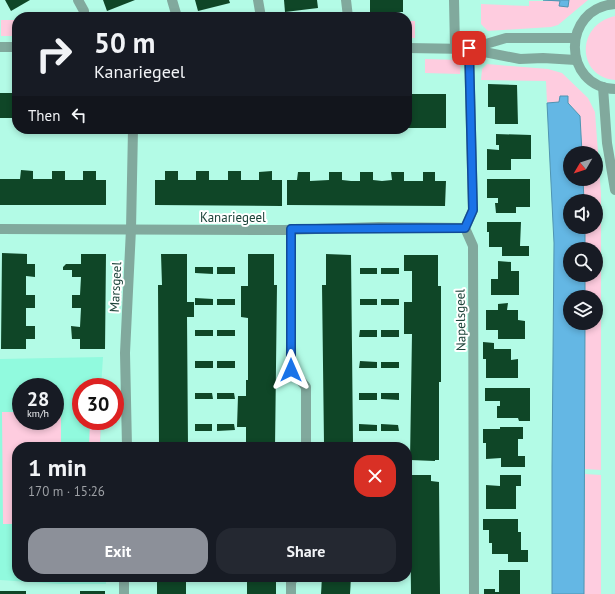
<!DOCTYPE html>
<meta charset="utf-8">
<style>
body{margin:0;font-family:"PT Sans",sans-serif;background:#242831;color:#f1f3f6;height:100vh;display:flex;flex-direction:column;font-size:15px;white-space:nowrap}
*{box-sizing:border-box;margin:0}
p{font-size:13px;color:#9ea1a6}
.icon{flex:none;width:22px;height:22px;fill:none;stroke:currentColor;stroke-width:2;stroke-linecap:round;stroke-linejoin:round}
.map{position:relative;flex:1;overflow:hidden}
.panel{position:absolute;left:12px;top:442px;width:400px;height:140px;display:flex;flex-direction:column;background:#171b24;border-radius:16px;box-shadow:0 2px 6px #0003}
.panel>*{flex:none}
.top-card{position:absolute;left:12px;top:12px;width:400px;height:122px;border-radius:16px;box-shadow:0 2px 6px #0003;background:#171b24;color:#f1f3f6;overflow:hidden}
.needle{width:26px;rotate:231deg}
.controls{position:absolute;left:563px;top:146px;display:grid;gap:8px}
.controls a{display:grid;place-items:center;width:40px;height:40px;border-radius:50%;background:#171b24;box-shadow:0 2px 6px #0003;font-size:20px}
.speed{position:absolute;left:12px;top:378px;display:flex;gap:8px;font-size:20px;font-weight:700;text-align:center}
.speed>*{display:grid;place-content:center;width:52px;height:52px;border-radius:50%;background:#171b24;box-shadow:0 2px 6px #0003;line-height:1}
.speed small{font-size:10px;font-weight:400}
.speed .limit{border:6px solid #d22;background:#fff;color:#111}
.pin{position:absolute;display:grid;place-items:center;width:34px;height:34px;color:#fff;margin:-17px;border-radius:8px;box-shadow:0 2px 6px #0006}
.me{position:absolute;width:44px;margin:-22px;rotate:0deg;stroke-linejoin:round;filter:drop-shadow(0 0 3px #0008)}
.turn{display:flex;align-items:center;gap:14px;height:84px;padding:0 16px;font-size:18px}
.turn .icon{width:52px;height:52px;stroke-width:2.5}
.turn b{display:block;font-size:28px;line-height:34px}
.then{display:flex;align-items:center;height:38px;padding:0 16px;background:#0003;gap:8px;font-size:15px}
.round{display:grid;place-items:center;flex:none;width:42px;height:42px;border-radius:16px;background:#242831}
.summary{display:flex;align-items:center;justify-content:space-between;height:68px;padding:0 16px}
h1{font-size:24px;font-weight:700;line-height:30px}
.cta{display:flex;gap:8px;margin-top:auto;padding:8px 16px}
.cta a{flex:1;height:46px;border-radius:16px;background:#8c9099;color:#fff;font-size:16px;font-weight:700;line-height:46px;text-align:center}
.cta a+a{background:#242831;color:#f1f3f6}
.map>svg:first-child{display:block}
</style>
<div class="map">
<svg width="615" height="594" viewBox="0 0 615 594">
<rect width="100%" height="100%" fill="#b3fbe6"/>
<!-- built -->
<path fill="#91fade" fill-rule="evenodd" d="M103,357L101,387H81V421H101L100,447H17V577H111V578H106V584H59L0,580V359ZM21,387H55V421H21Z"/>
<!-- green -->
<g fill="#feccdf">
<polygon points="569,0 588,0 558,25 551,27 488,31 481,24 481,4 529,6 529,1 560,1 568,7"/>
<path d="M615,16V80C577,77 575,25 615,16Z"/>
<rect x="1" y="20" width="16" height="16"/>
<rect x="407" y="21" width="8" height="17"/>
<polygon points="425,59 461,60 460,74 425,73"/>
<polygon points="487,64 548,69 562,73 588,98 595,112 601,193 601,470 584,469 585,323 596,323 596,297 585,297 585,275 596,275 596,249 585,249 585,227 596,227 596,201 584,201 583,179 596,179 596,153 582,153 580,116 568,103 568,96 560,96 559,103 547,103 546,81 481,80 482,69"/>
<polygon points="55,411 61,411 61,447 17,447 17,524 3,524 2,412 21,412 21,421 55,421"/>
<polygon points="90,421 101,421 100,447 89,447"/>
<polygon points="585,474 601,475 601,594 584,594"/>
</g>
<!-- water -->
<g fill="#64b7e4" stroke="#4f94b1">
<polygon points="543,0 569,0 568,7 559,6 560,1"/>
<polygon points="560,96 568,96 568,103 580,116 582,153 570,153 570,179 583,179 584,201 570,201 570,227 585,227 585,249 570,249 570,275 585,275 585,297 570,297 570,323 585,323 584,594 552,594 552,467 554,243 547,103 559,102"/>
</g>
<!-- building -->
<g fill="#0f4627">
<polygon points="5,0 30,0 11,11"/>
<polygon points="103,0 135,0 107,11"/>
<polygon points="195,0 229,0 230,3 198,11"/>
<polygon points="284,0 317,0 318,8 285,12"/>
<rect x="370" y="0" width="33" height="12"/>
<polygon points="488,84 517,85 518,124 495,124 495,107 488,107"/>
<rect x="0" y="93" width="17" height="25"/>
<rect x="407" y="94" width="39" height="34"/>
<polygon points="496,134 531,135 531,159 511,159 511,170 487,170 487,149 499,150 499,145 496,145"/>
<polygon points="21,170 33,171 33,179 52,179 52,171 65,171 65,180 83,180 83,171 96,171 96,180 106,180 106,205 0,205 0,179 20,179"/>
<polygon points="165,171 178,171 178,180 196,180 196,171 209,171 209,180 228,180 228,171 241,171 241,180 259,180 259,172 272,171 272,180 282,180 282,206 155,205 155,180 165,180"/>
<polygon points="298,172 310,172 310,181 329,180 329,172 342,172 342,180 351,181 360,181 360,172 373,172 373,180 382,181 392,180 391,172 404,172 404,181 423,181 423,172 435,172 435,181 446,181 445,206 287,205 287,180 297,180"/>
<polygon points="487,179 530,179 530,207 516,207 516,213 496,213 495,203 498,203 498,198 487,198"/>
<polygon points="487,222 521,222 520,246 529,246 529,256 502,256 502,247 489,247 489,232 487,232"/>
<polygon points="2,253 27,254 27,264 35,264 35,277 26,276 26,295 35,295 35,308 26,308 26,326 35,326 35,339 26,339 26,349 1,349"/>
<polygon points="81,254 106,254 105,349 80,349 80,339 72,339 71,326 80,327 81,308 72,308 72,295 80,295 81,277 72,277 72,270 63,270 63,267 66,264 81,264"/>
<polygon points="161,254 187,254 187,302 194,302 194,317 187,317 188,447 159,447 158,285 162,285"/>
<polygon points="248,254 274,254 274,285 277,285 275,447 237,447 237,443 246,443 246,427 237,427 238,396 246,396 246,380 248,380 248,318 241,317 241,286 248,286"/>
<polygon points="326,254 351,255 353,444 324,444 322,285 326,285"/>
<polygon points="404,255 438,255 438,286 441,286 441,382 439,382 439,460 435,460 435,461 410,460 412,334 404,334 404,302 412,302 412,271 404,271"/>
<polygon points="498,261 511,262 511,271 519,271 519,295 491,295 491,279 498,279"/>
<polygon points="195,267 213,267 213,274 195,273"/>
<rect x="217" y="267" width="18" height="7"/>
<rect x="360" y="268" width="17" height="6"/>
<rect x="381" y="268" width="18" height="6"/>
<polygon points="195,298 213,299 213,305 195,305"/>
<rect x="217" y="299" width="18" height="6"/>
<rect x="360" y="299" width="17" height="6"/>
<rect x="381" y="299" width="18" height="6"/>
<polygon points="508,303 507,310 518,310 518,320 525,321 525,339 498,339 498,330 486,330 486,310 498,310 498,304"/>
<rect x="195" y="330" width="18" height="6"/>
<rect x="217" y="330" width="18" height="6"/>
<polygon points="360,330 377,330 377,337 359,337"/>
<rect x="381" y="330" width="18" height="7"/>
<polygon points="483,342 494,343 494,349 511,349 511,360 518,359 518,378 486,378 486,359 483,359"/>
<rect x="195" y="361" width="18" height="7"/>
<rect x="217" y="361" width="18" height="7"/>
<polygon points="360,361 377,362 377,368 359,368"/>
<rect x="381" y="362" width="18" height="6"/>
<polygon points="485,388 530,388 530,421 519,421 518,418 497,418 497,406 500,406 500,401 485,401"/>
<polygon points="195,393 212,393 213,399 195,399"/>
<polygon points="217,393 234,393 235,399 217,399"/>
<rect x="359" y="393" width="18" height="7"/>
<polygon points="381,393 399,393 399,400 381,399"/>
<rect x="195" y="424" width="17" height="7"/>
<polygon points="217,424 234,424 235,430 217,431"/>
<polygon points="359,424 377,425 377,431 359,431"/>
<polygon points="381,424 398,425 399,431 381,431"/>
<polygon points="500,427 523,427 523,439 518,439 518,456 525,456 525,467 501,467 501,458 486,459 486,443 483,443 483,429 500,429"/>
<polygon points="407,475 431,475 431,481 439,482 440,594 411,594 410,499 407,499"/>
<polygon points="500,475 521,475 521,486 516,486 516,509 486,509 486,485 500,486"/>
<polygon points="483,519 518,519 518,532 521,532 521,550 528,550 528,562 508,562 508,554 492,554 492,543 489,543 489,530 483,530"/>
<polygon points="499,570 520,570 520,594 484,594 484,589 495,589 495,592 499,592"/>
<rect x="157" y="577" width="29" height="17"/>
<rect x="194" y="577" width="18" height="3"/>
<rect x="216" y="577" width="18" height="3"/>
<rect x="247" y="577" width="29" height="17"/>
<polygon points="322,577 351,577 350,594 321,594"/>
<polygon points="359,577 376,577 376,581 359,580"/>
<rect x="381" y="577" width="17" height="3"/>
<rect x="0" y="591" width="26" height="3"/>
<rect x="80" y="591" width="25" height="3"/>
</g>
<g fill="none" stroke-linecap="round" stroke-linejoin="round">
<!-- minor -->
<g stroke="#81a99d" stroke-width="10">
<polyline points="78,0 84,11 84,17"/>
<polyline points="172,0 177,17"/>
<polyline points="258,0 261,17"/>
<polyline points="346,0 348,17"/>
<polyline points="454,0 455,48"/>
<path d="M615,4C561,8 562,87 615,89"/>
<polyline points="575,38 506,38 469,49 520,59 543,58 576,60"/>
<polyline points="0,47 17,47"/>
<polyline points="407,48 469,49 473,210 465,228 473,246 474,594"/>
<polyline points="603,87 607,143 615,190"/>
<polyline points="0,229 284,230 379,227 465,228"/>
<polyline points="291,229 291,369 306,387 306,447"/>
<polyline points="127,447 125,353 131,229 133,129"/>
<polyline points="124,594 124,577"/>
<polyline points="291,594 291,581 295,577"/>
</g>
</g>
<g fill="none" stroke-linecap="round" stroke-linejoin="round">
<!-- route casing -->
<g stroke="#114b97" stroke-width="10">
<polyline id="route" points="291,370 291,229 465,228 473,210 469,48"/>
</g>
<!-- route -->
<use href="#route" stroke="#1a73e8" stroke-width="7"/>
</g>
<g text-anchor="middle" stroke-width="4" stroke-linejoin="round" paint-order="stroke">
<!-- street labels -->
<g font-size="13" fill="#1d443a" stroke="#fff">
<text x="233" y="222">Kanariegeel</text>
<text transform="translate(115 287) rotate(-87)" y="5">Marsgeel</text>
<text transform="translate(460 320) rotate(-91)" y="5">Napelsgeel</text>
</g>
</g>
</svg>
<div class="controls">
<a><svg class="needle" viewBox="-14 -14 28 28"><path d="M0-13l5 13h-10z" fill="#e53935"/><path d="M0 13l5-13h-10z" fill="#9ea1a6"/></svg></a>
<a><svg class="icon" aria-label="sound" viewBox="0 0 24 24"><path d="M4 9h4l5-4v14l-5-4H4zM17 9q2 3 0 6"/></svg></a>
<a><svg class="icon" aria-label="search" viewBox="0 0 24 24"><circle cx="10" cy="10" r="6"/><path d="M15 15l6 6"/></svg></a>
<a><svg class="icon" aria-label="layers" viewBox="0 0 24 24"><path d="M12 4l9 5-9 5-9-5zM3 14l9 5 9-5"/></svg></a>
</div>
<div class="speed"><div>28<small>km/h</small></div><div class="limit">30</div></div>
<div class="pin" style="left:469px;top:48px;background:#d93025"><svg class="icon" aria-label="arrive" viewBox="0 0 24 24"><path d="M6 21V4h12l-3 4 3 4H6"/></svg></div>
<svg class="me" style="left:291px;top:370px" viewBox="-20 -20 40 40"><path d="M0-17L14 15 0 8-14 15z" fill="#1a73e8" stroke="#fff" stroke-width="4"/></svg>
<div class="top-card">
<div class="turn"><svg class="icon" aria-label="right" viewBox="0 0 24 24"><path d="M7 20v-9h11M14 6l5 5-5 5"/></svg><div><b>50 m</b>Kanariegeel</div></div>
<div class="then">Then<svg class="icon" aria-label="left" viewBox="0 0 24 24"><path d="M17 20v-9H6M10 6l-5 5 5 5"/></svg></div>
</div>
<section class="panel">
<div class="summary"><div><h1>1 min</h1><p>170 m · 15:26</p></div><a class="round" style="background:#d93025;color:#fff"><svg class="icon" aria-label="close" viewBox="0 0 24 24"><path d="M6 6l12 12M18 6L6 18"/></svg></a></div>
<div class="cta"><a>Exit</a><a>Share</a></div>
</section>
</div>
